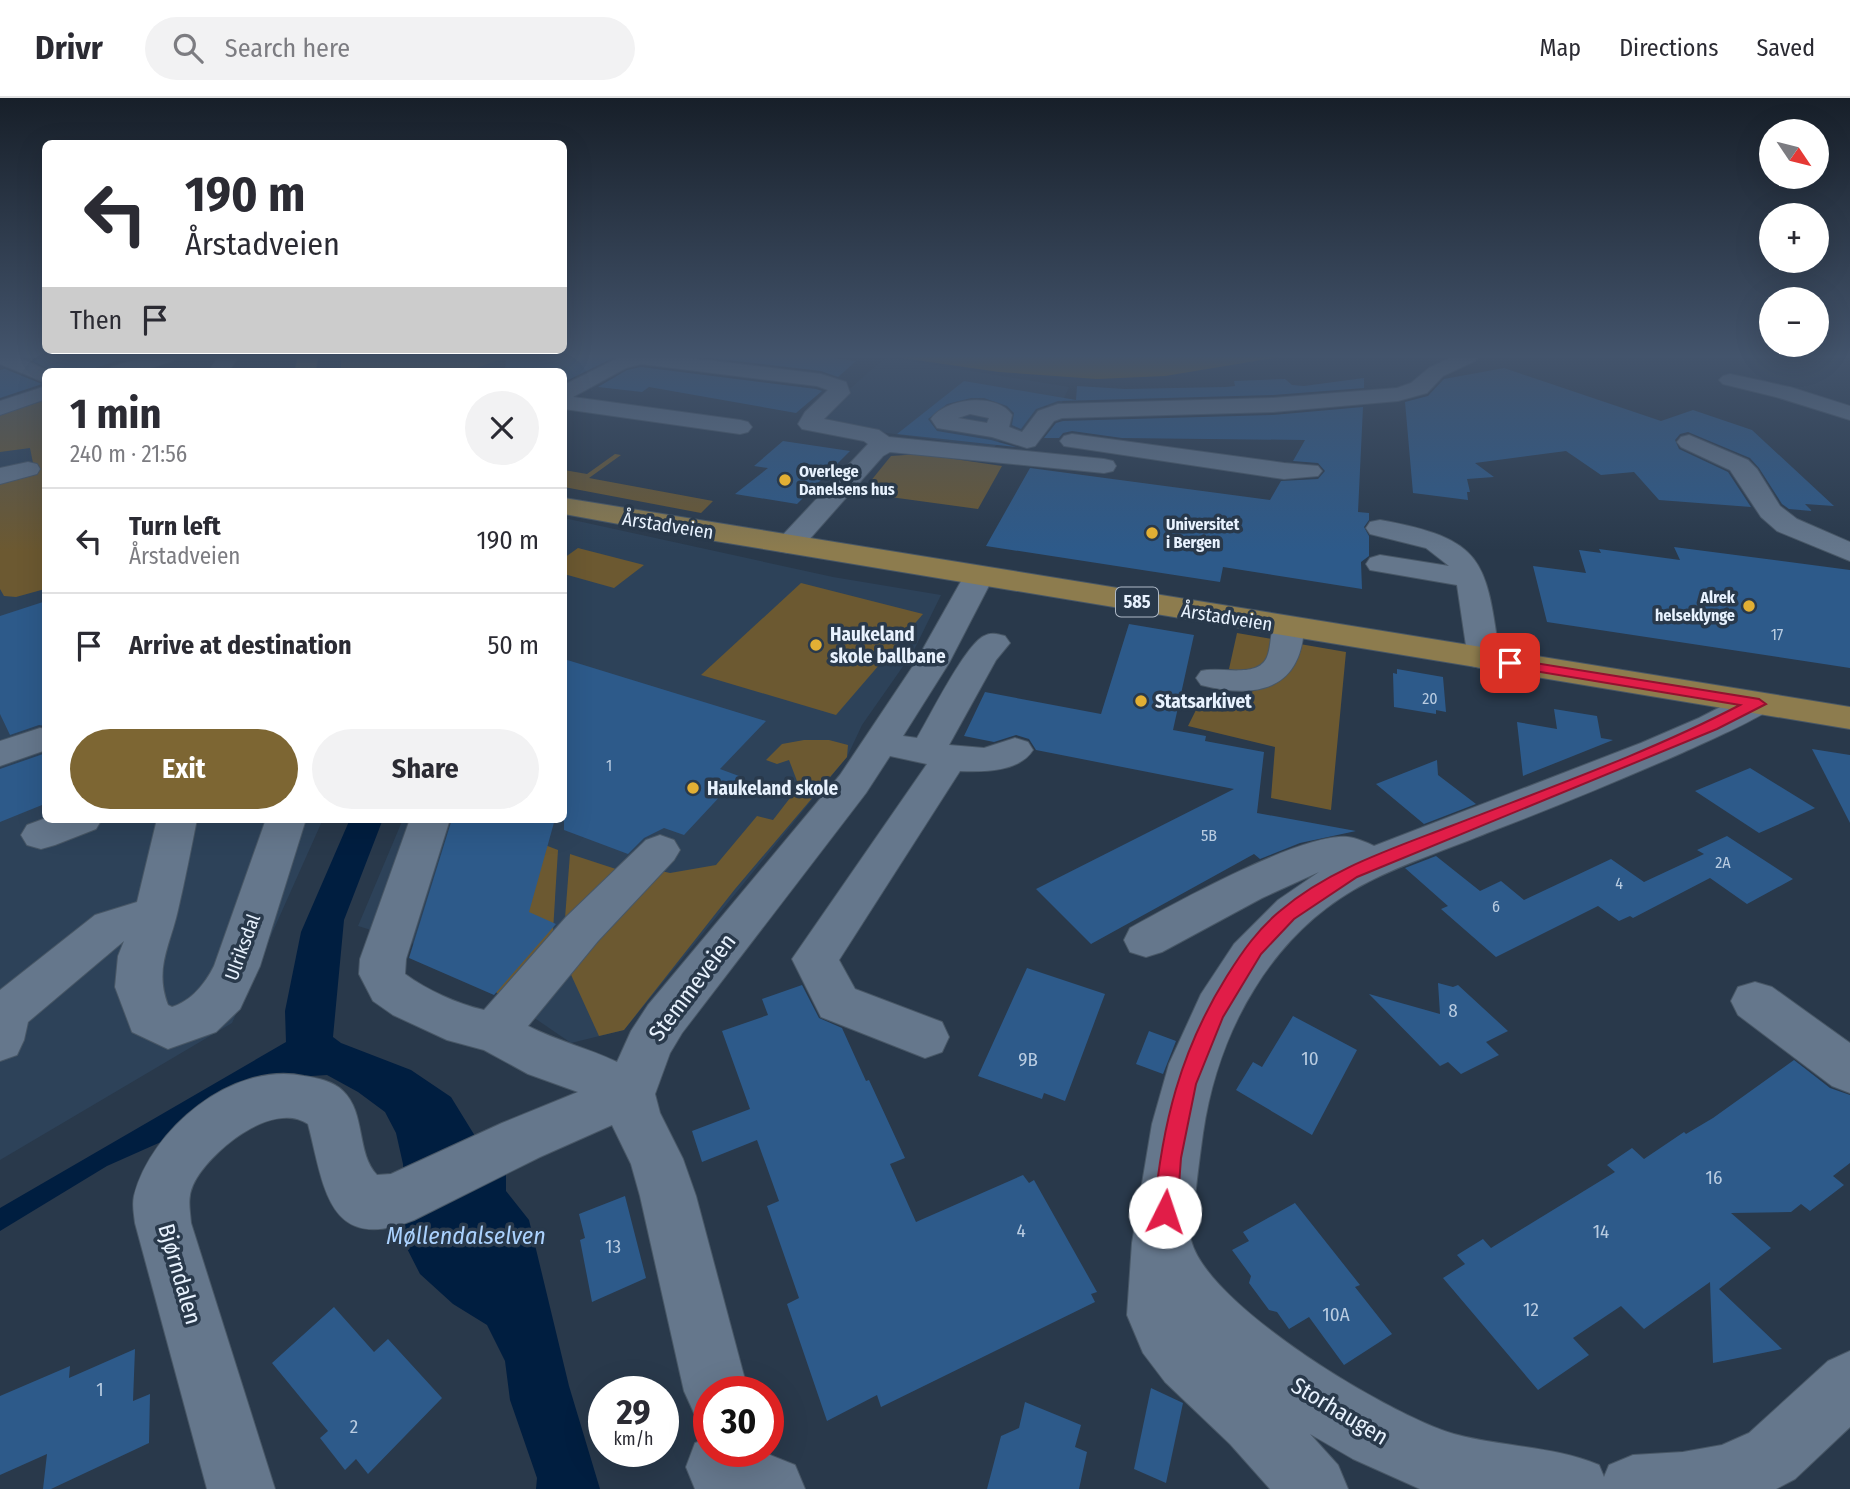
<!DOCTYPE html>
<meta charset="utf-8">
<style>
body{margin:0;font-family:"Fira Sans Condensed",sans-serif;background:#f2f2f3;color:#2b2b33;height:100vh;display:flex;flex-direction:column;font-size:26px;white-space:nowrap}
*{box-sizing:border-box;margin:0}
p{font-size:23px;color:#7c7c81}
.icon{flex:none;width:38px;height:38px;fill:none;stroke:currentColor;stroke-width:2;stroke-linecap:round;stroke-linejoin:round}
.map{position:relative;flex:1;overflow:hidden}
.side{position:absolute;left:42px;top:270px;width:525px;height:455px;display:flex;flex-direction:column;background:#fff;border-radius:10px;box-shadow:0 7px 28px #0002}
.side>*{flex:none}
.top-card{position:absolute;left:42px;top:42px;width:525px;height:214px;border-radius:10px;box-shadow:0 7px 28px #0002;background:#fff;color:#2b2b33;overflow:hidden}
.needle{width:46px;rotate:125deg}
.controls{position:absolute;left:1759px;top:21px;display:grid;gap:14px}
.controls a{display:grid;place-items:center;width:70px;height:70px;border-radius:50%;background:#fff;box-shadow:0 7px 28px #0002;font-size:35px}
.speed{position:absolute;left:588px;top:1278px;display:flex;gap:14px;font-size:35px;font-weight:700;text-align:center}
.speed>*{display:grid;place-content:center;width:91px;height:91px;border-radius:50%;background:#fff;box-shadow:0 7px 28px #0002;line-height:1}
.speed small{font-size:18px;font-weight:400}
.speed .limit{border:10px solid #d22;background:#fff;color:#111}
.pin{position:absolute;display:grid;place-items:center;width:60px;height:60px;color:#fff;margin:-30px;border-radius:14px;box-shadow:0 4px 10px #0006}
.me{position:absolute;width:77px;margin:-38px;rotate:4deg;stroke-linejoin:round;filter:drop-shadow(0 0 5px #0008)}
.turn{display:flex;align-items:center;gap:24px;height:147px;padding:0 28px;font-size:32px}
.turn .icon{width:91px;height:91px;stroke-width:2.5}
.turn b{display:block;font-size:49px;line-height:60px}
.then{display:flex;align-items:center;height:66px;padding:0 28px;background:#0003;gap:14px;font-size:26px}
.round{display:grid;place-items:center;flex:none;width:74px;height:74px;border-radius:37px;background:#f2f2f3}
.headline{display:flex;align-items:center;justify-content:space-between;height:119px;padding:0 28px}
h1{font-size:42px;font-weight:700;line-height:52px}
.action{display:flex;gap:14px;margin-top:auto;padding:14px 28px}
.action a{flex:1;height:80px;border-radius:42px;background:#7d6633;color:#fff;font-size:28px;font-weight:700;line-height:80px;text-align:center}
.action a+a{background:#f2f2f3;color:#2b2b33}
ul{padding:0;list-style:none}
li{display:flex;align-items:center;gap:21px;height:105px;padding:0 28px;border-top:2px solid #e1e1e2}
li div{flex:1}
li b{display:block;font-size:26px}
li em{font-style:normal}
header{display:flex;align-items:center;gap:42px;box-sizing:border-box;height:98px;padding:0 35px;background:#fff;border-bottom:2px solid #e1e1e2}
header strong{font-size:33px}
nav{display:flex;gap:38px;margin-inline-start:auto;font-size:24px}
.search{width:490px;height:63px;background:#f2f2f3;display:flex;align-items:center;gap:18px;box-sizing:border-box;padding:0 24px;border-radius:38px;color:#7c7c81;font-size:26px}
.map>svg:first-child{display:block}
</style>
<header>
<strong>Drivr</strong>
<div class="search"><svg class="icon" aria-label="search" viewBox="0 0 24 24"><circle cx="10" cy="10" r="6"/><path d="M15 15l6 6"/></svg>Search here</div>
<nav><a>Map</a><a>Directions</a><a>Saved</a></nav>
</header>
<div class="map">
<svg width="1850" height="1391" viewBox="0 0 1850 1391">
<rect width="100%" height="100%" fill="#29394b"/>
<!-- built -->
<g fill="#2d4259">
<polygon points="886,259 1069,289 1060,309 1045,308 1019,342 1013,345 999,343 994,350 823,326 818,319"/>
<polygon points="45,297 46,721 323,721 232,925 0,1062 0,313"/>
<polygon points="564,420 833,479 941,497 913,554 862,627 847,659 624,932 571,945 454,865 407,843 358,828 403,721 564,721"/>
</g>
<!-- green -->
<g fill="#6c5931">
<polygon points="341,259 507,259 467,273 341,273"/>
<polygon points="45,299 45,491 16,499 4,498 0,491 0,384 35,375 30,350 0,354 0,313"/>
<polygon points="615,356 621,357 589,380 713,403 701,415 564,389 564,372 587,376"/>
<polygon points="920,356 1002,368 978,411 861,395 891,358"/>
<polygon points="578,450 644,467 614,490 564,476 564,460"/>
<polygon points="801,485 923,516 836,617 701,577"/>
<polygon points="1237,535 1278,542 1275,559 1252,575 1229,571"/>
<polygon points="1294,545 1346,554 1331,712 1271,700 1275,649 1188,628 1199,606 1233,611 1239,598 1271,587"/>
<polygon points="804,642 829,642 848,647 847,659 735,791 624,932 599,938 567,868 657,772 670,775 716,767 757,718 773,722 790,700 797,683 789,662 777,666 766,662 782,646"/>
<polygon points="490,726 558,752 552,849 500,897 454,865"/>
<polygon points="570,756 622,773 564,833"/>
</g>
<!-- forest -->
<polygon fill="#795b11" points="895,259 1280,259 1165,278 1097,281 999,274"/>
<!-- water -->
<polygon fill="#001e40" points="350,721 383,721 344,822 333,939 341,945 411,972 451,999 483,1051 506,1076 506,1093 529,1122 569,1288 600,1391 536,1391 537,1380 510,1302 505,1263 487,1227 453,1206 420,1176 396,1129 406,1107 403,1066 396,1035 385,1014 358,994 327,977 296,979 230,996 161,1044 107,1068 0,1133 0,1110 286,944 285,913 301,834"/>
<!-- building -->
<g fill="#2d5a8a">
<polygon points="47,259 115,259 116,263 86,273 52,273 33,263"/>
<polygon points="506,259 615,259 564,284 564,273 505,273"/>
<polygon points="701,259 825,259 856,263 838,279 821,273"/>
<polygon points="641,269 816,291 822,293 796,315 649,289 642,294 598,289 627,272"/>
<polygon points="1504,270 1661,323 1693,312 1752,332 1834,408 1805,406 1812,413 1789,411 1782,406 1759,370 1750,360 1688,334 1680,336 1675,342 1679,351 1728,374 1751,409 1659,402 1634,374 1601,377 1566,353 1475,365 1494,379 1467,381 1470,394 1467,394 1468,402 1413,395 1405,304 1428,298 1444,281"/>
<polygon points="5,271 42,286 0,300 0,272"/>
<polygon points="1364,280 1364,290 1273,297 1058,303 1036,311 1021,331 1012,327 1014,315 1007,308 984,300 971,300 947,306 928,321 937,333 991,342 1016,349 897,336 964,283 1076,302 1077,288 1125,291 1226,289 1235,288 1234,283 1285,281 1292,287 1304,288"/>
<polygon points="1363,309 1358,414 1369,415 1369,422 1364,429 1369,438 1369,458 1361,464 1362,491 1223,469 1220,484 986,448 1030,370 1270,402 1281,383 1318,381 1325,373 1318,365 1293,363 1305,342 1122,340 1072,333 1063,335 1059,340 1044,340 1056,325 1063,323 1273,317"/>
<polygon points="783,343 850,353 797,406 735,396 768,370 754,368"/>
<polygon points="1674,449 1850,472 1850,570 1547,524 1533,468 1586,475 1579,452 1601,455 1599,451 1680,462"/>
<polygon points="46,503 46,628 39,627 10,637 0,616 0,518"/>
<polygon points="1129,526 1194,537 1173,632 1206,638 1205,643 1264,654 1257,715 1356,733 1300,745 1260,761 1254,756 1091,846 1036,791 1234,691 1036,652 1029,641 1016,637 994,644 964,638 985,594 1101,616"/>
<polygon points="564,561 766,623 720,671 739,678 684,737 664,730 644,740 628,756 564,732"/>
<polygon points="1397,571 1443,579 1446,614 1436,612 1436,616 1394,609 1393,575 1397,576"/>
<polygon points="1554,611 1597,618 1601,640 1613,642 1523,678 1517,624 1557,631"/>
<polygon points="1812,651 1850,657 1850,725"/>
<polygon points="46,655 46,715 42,707 0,724 0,671"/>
<polygon points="1437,662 1438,677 1476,706 1424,726 1376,686"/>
<polygon points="1750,670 1815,710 1759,735 1695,693"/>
<polygon points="452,721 555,721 529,814 556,826 494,897 409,860"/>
<polygon points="1727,738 1793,781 1747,806 1710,780 1633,820 1630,818 1619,823 1598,808 1496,859 1441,811 1448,808 1405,770 1436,758 1480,793 1501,783 1524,802 1611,761 1644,784 1704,756 1697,752"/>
<polygon points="1027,870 1105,896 1065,1003 1044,995 1042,1001 978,978"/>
<polygon points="1438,885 1453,889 1458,887 1508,933 1486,944 1499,957 1461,976 1448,964 1440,968 1369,896 1440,916"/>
<polygon points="802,887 819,920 842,930 866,983 869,982 905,1060 890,1066 916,1124 1023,1077 1029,1085 1034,1082 1097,1194 1091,1196 1095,1204 881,1309 877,1297 827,1323 787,1206 799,1200 767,1108 779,1103 757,1042 702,1064 692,1033 750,1011 722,933 768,917 762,901"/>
<polygon points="1293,918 1357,952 1312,1037 1236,992 1253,964 1262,969"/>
<polygon points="1149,933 1176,943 1163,976 1136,966"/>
<polygon points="1794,962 1830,990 1850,997 1850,1065 1833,1078 1844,1087 1810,1113 1801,1106 1791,1114 1731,1115 1771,1150 1719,1191 1782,1251 1713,1265 1710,1184 1644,1231 1621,1208 1573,1240 1589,1257 1538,1292 1443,1180 1465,1166 1457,1157 1483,1141 1491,1150 1615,1074 1607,1067 1632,1050 1644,1061 1684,1034 1686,1036 1713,1020"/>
<polygon points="625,1098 646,1180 592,1204 580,1142 585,1140 579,1116"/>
<polygon points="1295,1105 1360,1187 1355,1189 1392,1236 1344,1267 1309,1219 1289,1231 1277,1214 1269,1212 1249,1185 1251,1178 1232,1152 1249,1143 1243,1134"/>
<polygon points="334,1209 374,1254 388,1241 442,1300 368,1376 356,1361 345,1372 320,1340 328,1333 272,1265"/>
<polygon points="135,1251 133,1303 150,1296 149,1345 51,1391 43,1391 47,1356 0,1377 0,1298 70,1268 69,1280"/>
<polygon points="1151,1290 1183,1305 1166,1385 1134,1371"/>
<polygon points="1025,1304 1081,1327 1075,1349 1087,1354 1079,1391 987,1391 1001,1338 1019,1330"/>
</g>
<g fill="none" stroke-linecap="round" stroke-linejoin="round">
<!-- minor casing -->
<g stroke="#485766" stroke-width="2">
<g id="minor">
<polygon points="0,259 17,259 50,273 46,273 46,285 0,266"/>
<polygon points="145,259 176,259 173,263 140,273 108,273 111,269"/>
<polygon points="218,259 238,259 229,273 209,273"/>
<polygon points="620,259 681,259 821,276 846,284 850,295 824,321 879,332 889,339 1104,361 1113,363 1116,368 1113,373 1104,375 890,354 883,358 799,453 789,455 779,453 775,447 779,441 868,346 864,343 802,331 798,326 805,314 828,292 817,288 641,266 626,270 573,299 740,322 748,324 752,329 748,334 740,336 564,311 564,287"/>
<path d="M1452,259H1478L1475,263L1443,278L1427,295L1398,303L1273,314L1062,320L1054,323L1035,348L1027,350L992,339L937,330L931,321C945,300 997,294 1012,317L1009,329L1022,334L1038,313L1058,306L1273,300L1397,290L1411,285L1429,270ZM970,316L989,320L987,325L958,320Z"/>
<polygon points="1730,276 1790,289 1850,308 1850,322 1776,299 1723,286 1719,282 1723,278"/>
<polygon points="46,288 46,301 0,317 0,303"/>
<polygon points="1072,336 1284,365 1318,368 1322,373 1318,378 1284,381 1064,348 1060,343 1064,338"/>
<polygon points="1689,337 1748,362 1757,371 1780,408 1797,421 1850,444 1850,463 1777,433 1761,419 1730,372 1681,349 1677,344 1681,339"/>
<polygon points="28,364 37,366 40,371 37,376 0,386 0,370"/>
<path d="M1380,422C1485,441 1486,462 1500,561L1496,568L1484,571L1472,568L1468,561L1457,487L1370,472L1366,466L1370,460L1380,457L1449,468L1426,450L1370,436L1366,430L1370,424Z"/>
<path d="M979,469L989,472L994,478L949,565L903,638L917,640C929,620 965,547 984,538C991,534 998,536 1005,538L1010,545L996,562L949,647L984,650L1015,640L1028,644L1033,652C1019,674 984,674 960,673L839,862L855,891L942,924L949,939L942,954L925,960L821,919L792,861L927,666L890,658L866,695L682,935L670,955L655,996L660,1015L683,1061L696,1098L748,1293H709V1322L694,1315L684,1293L640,1098L631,1066L612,1027L540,1059L414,1122C327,1157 324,1087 308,1026C272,1001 207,1056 193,1087C187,1100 190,1112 191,1125L275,1391H207L135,1125C134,1116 132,1107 134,1098C151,1031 233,963 304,978C317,980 333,983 343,993C366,1015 356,1055 377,1077L391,1076L502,1025L578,994L528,976L484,952L447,942L393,917L373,903L359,876L360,861L410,721H450L406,861L405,876C427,892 457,906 484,912L566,819L646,742L660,737L674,742L680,752L674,762L598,843L528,928C557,943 588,950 617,964L631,933L648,907L840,677L915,565L964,478L969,472Z"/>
<path d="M1288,520L1299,522L1304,529C1301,593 1255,601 1201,587L1196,580L1201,573C1219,568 1258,581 1267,559C1272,547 1269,533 1277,522Z"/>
<path d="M1759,596L1771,599L1776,606C1769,617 1693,650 1675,658C1613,685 1550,711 1487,735C1448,751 1405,765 1368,784C1273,832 1218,932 1203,1035C1199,1064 1195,1093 1193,1122C1192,1128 1190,1137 1191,1142C1207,1208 1391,1318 1454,1336C1501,1349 1554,1348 1599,1367L1604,1379L1609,1367L1633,1357L1683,1354L1722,1347L1749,1335L1828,1263L1850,1253V1329L1795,1381L1776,1391H1420L1353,1361L1310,1336L1338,1367L1348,1391H1270L1230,1346L1165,1284L1143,1255L1127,1217L1132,1145L1152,1026L1169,966L1201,896L1234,846L1278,802L1319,774L1262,800L1162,854L1146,859L1130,854L1124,842L1130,830C1175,805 1301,735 1348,739C1356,740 1366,744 1374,748L1641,645L1699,620L1734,602Z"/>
<polygon points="40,630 46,631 46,652 0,668 0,643"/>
<polygon points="46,720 46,721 102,721 96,731 55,747 41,751 27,747 21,737 27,727"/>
<path d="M157,721H197C191,751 185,782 178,812C170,848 154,870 168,907L172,909C191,903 205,886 214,868L266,721H306L260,868L240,911L216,934L168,951L132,934L115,889L118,858L124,843L28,924L24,942L17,957L0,963V892L95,817L137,804Z"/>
<polygon points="1755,884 1772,889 1850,945 1850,995 1832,988 1738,917 1731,903 1738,889"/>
<polygon points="709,1340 709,1353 760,1353 795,1367 805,1391 695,1391 686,1369 695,1345"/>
</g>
</g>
<!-- major casing -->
<g stroke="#485766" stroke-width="2">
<g id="major">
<polygon points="298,259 318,259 315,273 295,273"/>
<polygon points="564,400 1850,609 1850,631 685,438 564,416"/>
</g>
</g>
<!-- minor -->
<use href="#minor" fill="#65778c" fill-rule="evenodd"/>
<!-- major -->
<use href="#major" fill="#8d7c4e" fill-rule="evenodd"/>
</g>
<!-- sky -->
<linearGradient id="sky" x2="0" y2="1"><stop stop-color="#171f29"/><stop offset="0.57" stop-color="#43546c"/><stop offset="1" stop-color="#43546c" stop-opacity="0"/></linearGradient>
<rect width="1850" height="453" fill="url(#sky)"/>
<!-- route -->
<path fill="#e11d48" stroke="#92132f" stroke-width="2" d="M1510,561L1759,601L1766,606L1717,631L1357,779L1294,821L1261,856L1223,919L1196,986L1181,1060L1177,1114L1174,1122L1165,1125L1157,1122L1154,1114C1162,1027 1180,953 1227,878C1242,854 1258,831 1280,813C1329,771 1392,751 1451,728C1548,690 1648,655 1740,607L1505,568V562Z"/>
<!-- markers -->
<g fill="#e2af34" stroke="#29394b" stroke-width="2.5">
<circle cx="785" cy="382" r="7"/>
<circle cx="1152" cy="435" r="7"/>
<circle cx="1749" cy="508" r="7"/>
<circle cx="816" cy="547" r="7"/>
<circle cx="1141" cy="603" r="7"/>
<circle cx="693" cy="690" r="7"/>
</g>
<g text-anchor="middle" stroke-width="7" stroke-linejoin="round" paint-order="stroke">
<!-- far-poi labels -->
<g font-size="16" font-weight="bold" fill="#e8f2fe" stroke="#29394b" text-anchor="start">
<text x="799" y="379">Overlege<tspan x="799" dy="18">Danelsens hus</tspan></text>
<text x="1166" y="432">Universitet<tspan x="1166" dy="18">i Bergen</tspan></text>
<text x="1735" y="505" text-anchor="end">Alrek<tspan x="1735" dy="18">helseklynge</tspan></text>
</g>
<!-- number labels -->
<g font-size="16" fill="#b9cce1">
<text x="1777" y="542">17</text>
<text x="1430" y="606">20</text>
<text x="609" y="673">1</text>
<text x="1209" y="743">5B</text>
<text x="1723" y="770">2A</text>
<text x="1619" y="791">4</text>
<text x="1496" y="814">6</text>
</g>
<!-- shield labels -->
<rect fill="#29394b" stroke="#afbac8" stroke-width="2" x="1116" y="489.5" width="42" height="29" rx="5"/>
<g font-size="18" font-weight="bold" fill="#e8f2fe">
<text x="1137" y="510">585</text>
</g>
<!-- street labels -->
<g font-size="19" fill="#e8f2fe" stroke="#29394b">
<text transform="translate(668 427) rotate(9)" y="7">Årstadveien</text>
<text transform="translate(1227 519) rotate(9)" y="7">Årstadveien</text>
<text transform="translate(242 849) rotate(-70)" y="7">Ulriksdal</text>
</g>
<!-- poi labels -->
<g font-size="19" font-weight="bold" fill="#e8f2fe" stroke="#29394b" text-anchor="start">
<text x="830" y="543">Haukeland<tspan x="830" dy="22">skole ballbane</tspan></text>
<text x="1155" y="610">Statsarkivet</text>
<text x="707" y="697">Haukeland skole</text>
</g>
<!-- near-number labels -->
<g font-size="19" fill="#b9cce1">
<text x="1453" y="919">8</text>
<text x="1310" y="967">10</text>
<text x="1028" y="968">9B</text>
<text x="1714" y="1086">16</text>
<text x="1021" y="1139">4</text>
<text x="1601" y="1140">14</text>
<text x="613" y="1155">13</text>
<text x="1531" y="1218">12</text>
<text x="1336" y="1223">10A</text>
<text x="100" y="1298">1</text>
<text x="354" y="1335">2</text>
</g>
<!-- near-street labels -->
<g font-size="23" fill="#e8f2fe" stroke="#29394b">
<text transform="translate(692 889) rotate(-53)" y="8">Stemmeveien</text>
<text transform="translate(180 1176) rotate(74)" y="8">Bjørndalen</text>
<text transform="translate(1340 1313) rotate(31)" y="8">Storhaugen</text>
</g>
<!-- near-water labels -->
<g font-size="24" font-style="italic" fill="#abd2fe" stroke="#29394b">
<text x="466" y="1146">Møllendalselven</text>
</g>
</g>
</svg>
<div class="controls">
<a><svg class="needle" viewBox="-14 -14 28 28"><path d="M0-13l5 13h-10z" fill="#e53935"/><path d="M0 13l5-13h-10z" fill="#7c7c81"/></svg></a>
<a>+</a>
<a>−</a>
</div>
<div class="speed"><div>29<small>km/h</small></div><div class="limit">30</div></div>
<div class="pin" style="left:1510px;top:565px;background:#d93025"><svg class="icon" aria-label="arrive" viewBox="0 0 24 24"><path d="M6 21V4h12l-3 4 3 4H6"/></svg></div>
<svg class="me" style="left:1165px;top:1114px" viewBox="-20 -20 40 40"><circle r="19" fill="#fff"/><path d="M0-13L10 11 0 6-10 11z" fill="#e11d48"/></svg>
<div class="top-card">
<div class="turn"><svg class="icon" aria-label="left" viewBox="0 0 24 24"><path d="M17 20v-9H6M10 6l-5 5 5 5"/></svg><div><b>190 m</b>Årstadveien</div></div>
<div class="then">Then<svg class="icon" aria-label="arrive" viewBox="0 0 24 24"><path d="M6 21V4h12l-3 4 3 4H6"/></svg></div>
</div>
<section class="side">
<div class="headline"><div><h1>1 min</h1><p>240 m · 21:56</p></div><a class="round"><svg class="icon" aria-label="close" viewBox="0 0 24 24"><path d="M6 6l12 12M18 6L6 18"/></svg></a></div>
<ul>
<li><svg class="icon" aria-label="left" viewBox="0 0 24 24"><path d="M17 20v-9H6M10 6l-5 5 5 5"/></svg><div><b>Turn left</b><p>Årstadveien</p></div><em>190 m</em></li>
<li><svg class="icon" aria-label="arrive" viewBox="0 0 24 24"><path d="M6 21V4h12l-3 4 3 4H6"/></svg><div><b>Arrive at destination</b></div><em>50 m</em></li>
</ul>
<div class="action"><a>Exit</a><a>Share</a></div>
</section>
</div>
